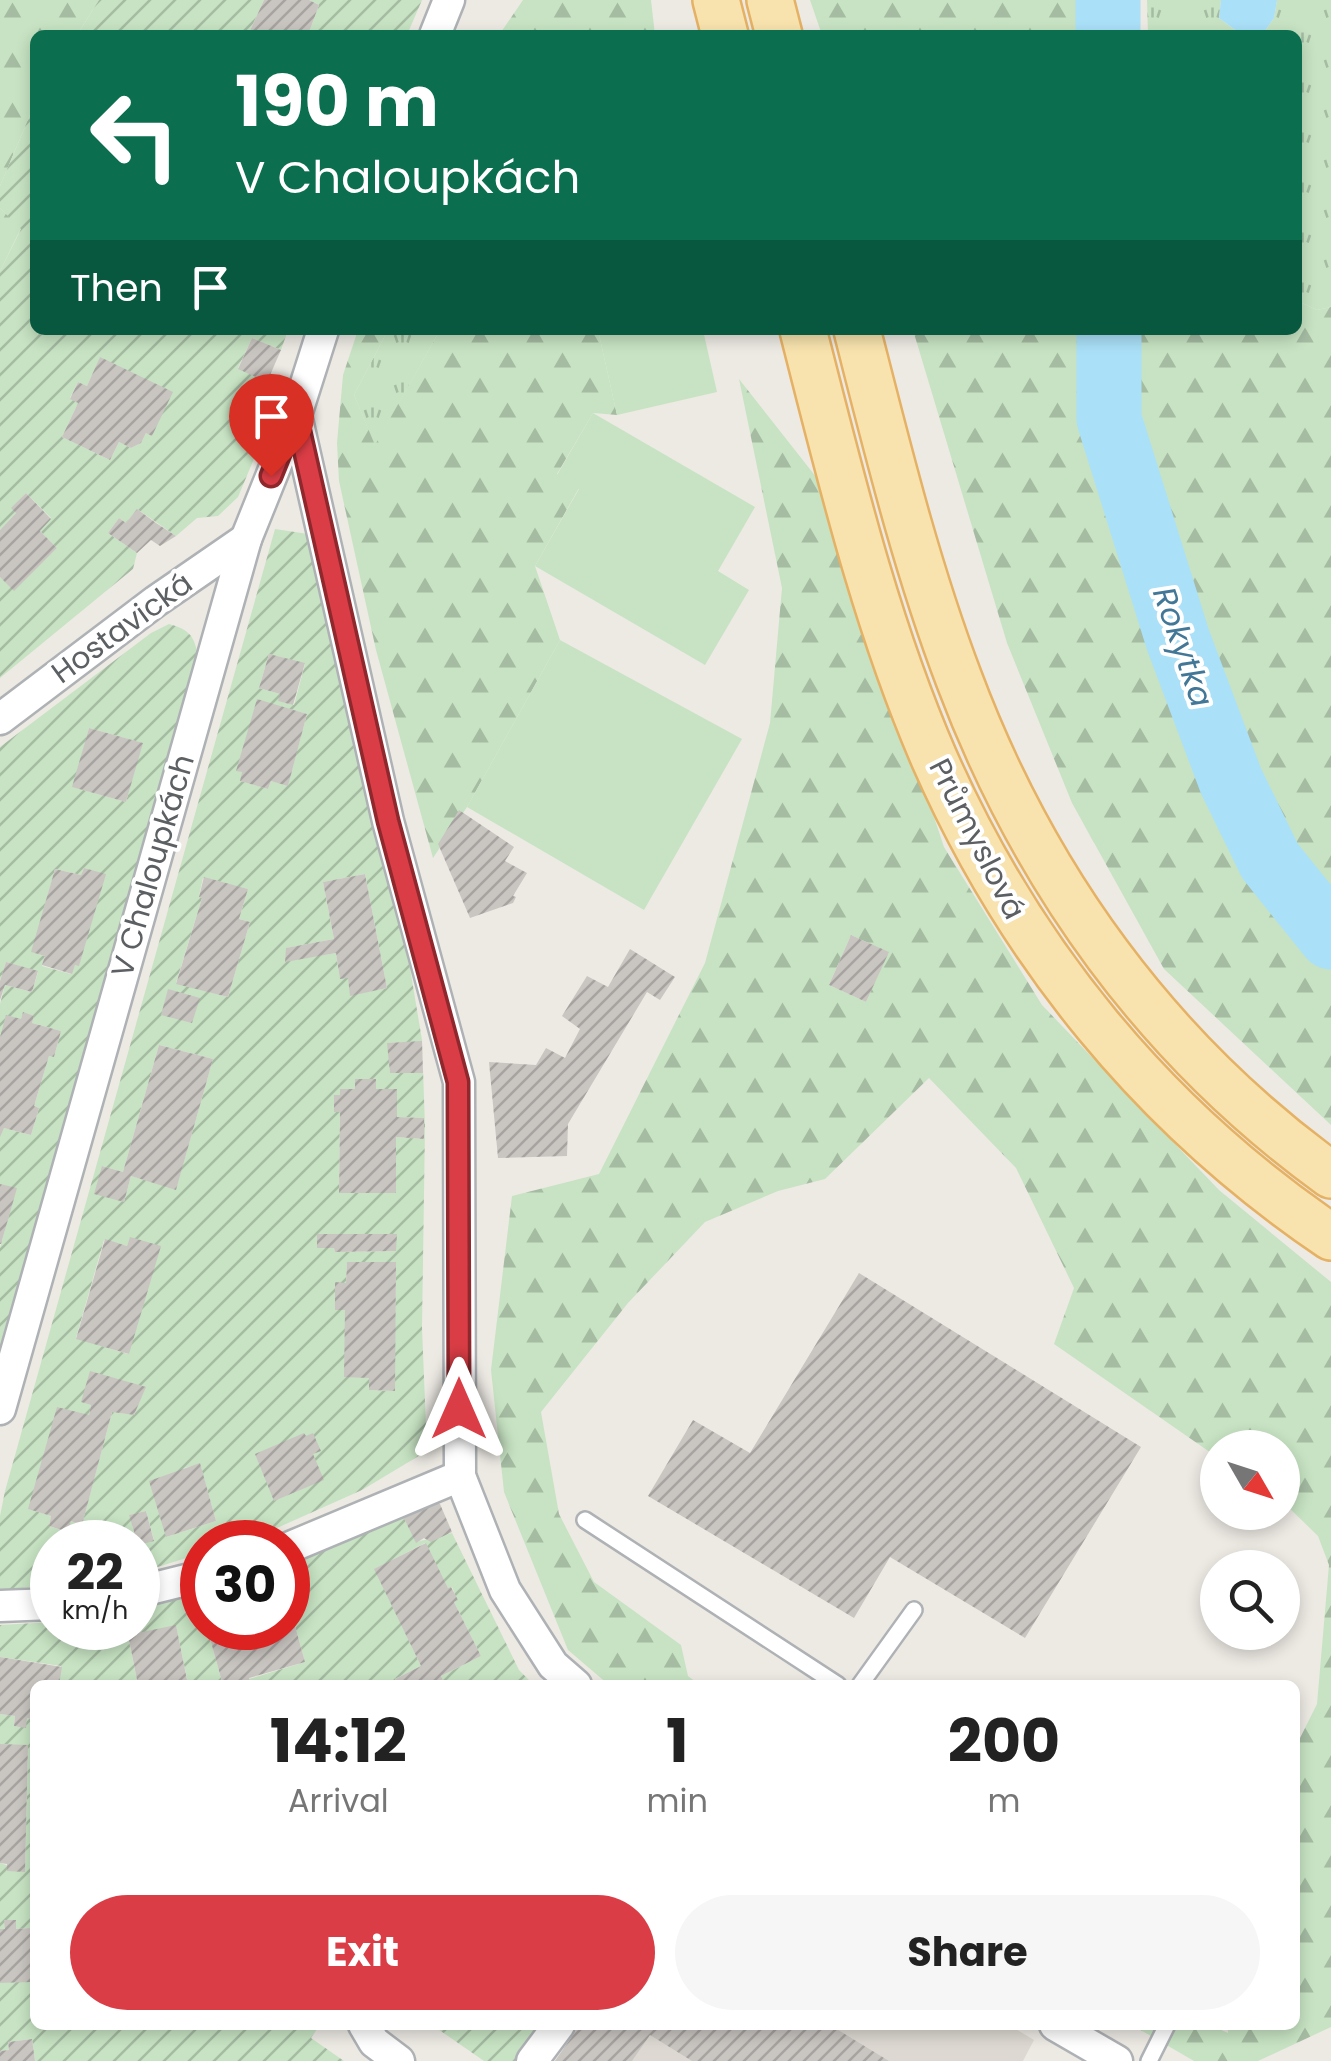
<!DOCTYPE html>
<meta charset="utf-8">
<style>
body{margin:0;font-family:Poppins,sans-serif;background:#f6f6f6;color:#222;height:100vh;display:flex;flex-direction:column;font-size:38px;white-space:nowrap}
*{box-sizing:border-box;margin:0}
p{font-size:32px;color:#767676}
.icon{flex:none;width:55px;height:55px;fill:none;stroke:currentColor;stroke-width:2;stroke-linecap:round;stroke-linejoin:round}
.map{position:relative;flex:1;overflow:hidden}
.drawer{position:absolute;left:30px;top:1680px;width:1270px;height:350px;display:flex;flex-direction:column;background:#fff;border-radius:15px;box-shadow:0 5px 15px #0003}
.drawer>*{flex:none}
.guide{position:absolute;left:30px;top:30px;width:1272px;height:305px;border-radius:15px;box-shadow:0 5px 15px #0003;background:#0b6e4f;color:#fff;overflow:hidden}
.needle{width:65px;rotate:129deg}
.fabs{position:absolute;left:1200px;top:1430px;display:grid;gap:20px}
.fabs a{display:grid;place-items:center;width:100px;height:100px;border-radius:50%;background:#fff;box-shadow:0 5px 15px #0003;font-size:50px}
.speed{position:absolute;left:30px;top:1520px;display:flex;gap:20px;font-size:50px;font-weight:700;text-align:center}
.speed>*{display:grid;place-content:center;width:130px;height:130px;border-radius:50%;background:#fff;box-shadow:0 5px 15px #0003;line-height:1}
.speed small{font-size:25px;font-weight:400}
.speed .limit{border:15px solid #d22;background:#fff;color:#111}
.pin{position:absolute;display:grid;place-items:center;width:85px;height:85px;color:#fff;margin:-102px -42px;border-radius:50% 50% 50% 0;rotate:-45deg;box-shadow:0 0 10px #0007}
.pin .icon{rotate:45deg}
.me{position:absolute;width:110px;margin:-55px;rotate:0deg;stroke-linejoin:round;filter:drop-shadow(0 0 8px #0008)}
.turn{display:flex;align-items:center;gap:35px;height:210px;padding:0 40px;font-size:45px}
.turn .icon{width:130px;height:130px;stroke-width:2.5}
.turn b{display:block;font-size:70px;line-height:85px}
.then{display:flex;align-items:center;height:95px;padding:0 40px;background:#0003;gap:20px;font-size:38px}
.eta{display:flex;justify-content:space-evenly;align-items:center;height:170px;text-align:center}
.eta b{font-size:60px;font-weight:700;line-height:70px}
.cta{display:flex;gap:20px;margin-top:auto;padding:20px 40px}
.cta a{flex:1;height:115px;border-radius:60px;background:#da3d45;color:#fff;font-size:40px;font-weight:700;line-height:115px;text-align:center}
.cta a+a{background:#f6f6f6;color:#222}
.map>svg:first-child{display:block}
</style>
<div class="map">
<svg width="1331" height="2061" viewBox="0 0 1331 2061">
<defs>
<pattern id="grass-tufts" width="24" height="20" patternUnits="userSpaceOnUse" patternTransform="scale(2.5)"><rect width="24" height="20" fill="#c7e3c3"/><path d="M3 7l-1-3M5 7V3M7 7l1-3M15 17l-1-3M17 17v-4M19 17l1-3" fill="none" stroke="#a5bba2"/></pattern>
<pattern id="forest-firs" width="22" height="20" patternUnits="userSpaceOnUse" patternTransform="scale(2.5)"><rect width="22" height="20" fill="#c7e3c3"/><path d="M5 1l3.5 6h-7zM16 11l3.5 6h-7z" fill="#a5bba2"/></pattern>
<pattern id="garden-furrows" width="10" height="10" patternUnits="userSpaceOnUse" patternTransform="scale(2.5)"><rect width="10" height="10" fill="#c7e3c3"/><path d="M-1 1l2-2M0 10L10 0M9 11l2-2" fill="none" stroke="#a5bba2"/></pattern>
<pattern id="building-hatch" width="6" height="6" patternUnits="userSpaceOnUse" patternTransform="scale(2.5)"><rect width="6" height="6" fill="#c9c5c1"/><path d="M-1 1l2-2M0 6l6-6M5 7l2-2" fill="none" stroke="#a6a3a0"/></pattern>
</defs>
<rect width="100%" height="100%" fill="#edeae4"/>
<!-- education -->
<polygon fill="#ddd9d2" points="580,2025 1009,2025 1034,2040 1023,2061 555,2061"/>
<!-- grass -->
<g fill="url(#grass-tufts)">
<polygon points="1147,0 1221,0 1219,18 1242,35 1148,35"/>
<polygon points="1277,0 1331,0 1331,307 1317,310 1298,301 1298,35 1262,35 1274,18"/>
<polygon points="388,330 440,330 375,446 354,395"/>
</g>
<!-- forest -->
<g fill="url(#forest-firs)" fill-rule="evenodd">
<polygon points="0,0 99,0 77,35 35,35 35,103 0,186"/>
<polygon points="523,0 651,0 655,35 499,35"/>
<polygon points="810,0 1113,0 1121,35 822,35"/>
<polygon points="0,208 21,228 0,271"/>
<polygon points="1298,301 1317,310 1331,307 1331,1125 1164,969 1072,803 1007,643 913,330 1298,330"/>
<polygon points="358,330 388,330 354,395 375,445 440,330 598,330 617,415 593,413 557,474 579,488 535,566 560,640 467,807 433,858 376,650 339,481 337,443 343,375"/>
<path d="M739,379L824,487L944,847L1042,1005L1219,1190L1331,1282V2027L1258,2061H1194L1132,2025H1210L1228,2033V2025H1295V1748L1317,1704L1329,1565L1318,1536L1283,1502L1282,1448H1218L1217,1457L1054,1344L1074,1288L1016,1168L929,1078L825,1179L778,1191L705,1222L628,1303L541,1412L559,1514L594,1582L681,1645L688,1676L700,1685H609L568,1650L504,1492L491,1370L512,1196L599,1174L705,963L770,723L782,588ZM851,935L888,952L866,1002L829,985Z"/>
</g>
<!-- garden -->
<g fill="url(#garden-furrows)" fill-rule="evenodd">
<polygon points="99,0 264,0 248,35 77,35"/>
<polygon points="309,0 422,0 407,35 308,35 319,5"/>
<path d="M35,103V330H288L281,350L252,338L238,368L267,382L276,406L238,497L218,516L197,518L176,536L137,509L126,523L119,518L108,533L137,553L133,569L0,678V577L14,590L57,548L40,531L51,518L26,493L12,508L16,513L0,530V271L21,229L0,208V186ZM100,358L152,435L146,433L141,443L131,448L119,442L110,460L62,437L78,403L70,398L78,382L87,386Z"/>
<path d="M275,529L308,534L403,926L422,1040L425,1127L422,1328L427,1451L362,1490L259,1536L238,1542H202V1553L142,1572H138V1545L154,1540L146,1511L130,1515L136,1542H52V1584L0,1591V1516L5,1491ZM269,654L305,664L294,705L279,701L280,694L259,688ZM257,700L307,714L288,785L271,781L268,789L241,781L242,772L237,770ZM365,874L387,988L351,995L348,978H340L336,953L285,961L287,948L334,939L323,882ZM203,878L248,889L239,919L250,922L228,997L176,983L202,898L199,896ZM422,1042L423,1073H390L388,1043ZM159,1045L213,1059L176,1189L131,1176L124,1202L102,1166L123,1172ZM356,1079H375L376,1089H397V1117L424,1118V1139L396,1137L395,1193L339,1192L340,1112H334V1096L340,1095V1089H355ZM317,1234H396V1251L335,1252L334,1248H317ZM130,1238L129,1354H128L76,1338L104,1240L127,1246ZM396,1262L394,1391L370,1390L369,1378L345,1310H335V1283H346L347,1263ZM145,1388L134,1415L112,1412L82,1524L71,1521L67,1532L49,1526L51,1516L29,1509L89,1415L91,1405L82,1402ZM200,1464L216,1521L166,1537L184,1468Z"/>
<path d="M169,624C186,629 193,633 197,651L0,1350V1248L16,1189L0,1184V1134L4,1128L31,1135L39,1108L34,1106L49,1056L54,1057L61,1031L32,1023L34,1016L23,1013L21,1019L0,1037V1004L5,985L32,992L38,972L6,962L0,981V747L151,633ZM89,728L142,743L126,802L73,787ZM84,868L105,875L79,965H75L71,974L42,966L45,956L32,952L55,869L81,875Z"/>
<polygon points="399,1508 416,1542 452,1533 519,1670 534,1685 445,1685 441,1676 481,1656 454,1602 457,1600 452,1587 448,1588 425,1543 375,1569 421,1666 395,1679 398,1685 251,1685 249,1679 305,1662 288,1600 288,1563"/>
<polygon points="202,1592 202,1628 207,1628 223,1685 177,1685 176,1682 187,1679 176,1626 128,1636 138,1685 59,1685 61,1666 0,1657 0,1625 52,1622 52,1628 138,1628 138,1607"/>
<polygon points="0,1714 15,1716 14,1726 25,1727 27,1718 35,1720 35,2025 320,2025 311,2038 344,2061 35,2061 32,2039 8,2042 9,2050 0,2051 0,1983 31,1981 30,1928 16,1929 15,1920 5,1920 5,1929 0,1929 0,1863 25,1871 28,1746 0,1744"/>
<polygon points="432,2025 543,2025 518,2061 484,2061"/>
</g>
<!-- pitch -->
<g fill="#c7e3c3">
<polygon points="598,330 703,330 717,392 617,415"/>
<polygon points="593,413 755,507 718,571 749,590 705,665 535,566 579,489 557,475"/>
<polygon points="560,640 742,739 644,910 467,807"/>
</g>
<!-- water -->
<polygon fill="#aae0f8" points="1221,0 1277,0 1274,18 1262,35 1242,35 1219,18"/>
<g fill="none" stroke-linecap="round" stroke-linejoin="round">
<!-- river -->
<g stroke="#aae0f8" stroke-width="65">
<polyline points="1108,0 1108,35"/>
<polyline points="1109,330 1109,419 1178,640 1231,781 1270,861 1331,937"/>
</g>
</g>
<!-- building -->
<g fill="url(#building-hatch)">
<polygon points="264,0 309,0 319,5 308,35 248,35"/>
<polygon points="252,338 281,350 267,382 238,369"/>
<polygon points="100,357 173,392 152,436 146,433 141,443 131,448 119,442 110,460 62,437 78,403 70,399 78,382 87,386"/>
<polygon points="26,493 51,519 40,531 57,548 14,591 0,577 0,530 16,513 11,508"/>
<polygon points="137,509 156,523 176,536 160,546 151,540 137,553 108,533 119,518 126,523"/>
<polygon points="269,654 305,663 293,705 278,701 280,694 259,688"/>
<polygon points="257,699 307,714 288,786 271,781 268,789 240,781 242,772 236,771"/>
<polygon points="89,728 143,743 126,802 72,787"/>
<polygon points="459,810 514,847 505,861 527,873 513,896 516,897 513,903 470,918 438,844"/>
<polygon points="84,868 106,874 79,966 75,965 72,974 42,965 45,956 31,952 55,869 81,875"/>
<polygon points="365,874 387,988 350,996 348,978 340,979 336,953 285,962 286,948 334,939 323,882"/>
<polygon points="204,877 248,889 239,919 250,922 228,997 176,984 202,898 199,897"/>
<polygon points="851,935 889,952 866,1002 829,985"/>
<polygon points="630,949 675,977 660,1000 647,992 568,1124 567,1156 498,1158 489,1062 536,1065 546,1048 565,1058 580,1029 562,1016 587,976 608,987"/>
<polygon points="6,962 38,971 32,992 5,985 0,1000 0,981"/>
<polygon points="168,989 200,998 192,1023 161,1015"/>
<polygon points="23,1012 34,1016 32,1023 61,1031 54,1057 49,1056 34,1106 39,1108 31,1135 4,1128 0,1137 0,1037 6,1015 21,1019"/>
<polygon points="422,1041 423,1073 390,1073 387,1043"/>
<polygon points="159,1045 213,1059 176,1190 131,1176 124,1202 94,1194 102,1166 123,1172"/>
<polygon points="355,1079 376,1079 376,1089 397,1089 397,1117 424,1118 424,1139 396,1137 396,1193 339,1193 340,1112 334,1112 334,1095 340,1095 340,1089 355,1089"/>
<polygon points="0,1184 17,1188 1,1244 0,1244"/>
<polygon points="317,1234 397,1234 396,1251 335,1252 334,1248 317,1248"/>
<polygon points="130,1237 161,1246 129,1354 76,1339 105,1239 127,1246"/>
<polygon points="347,1262 396,1262 395,1391 369,1390 369,1378 344,1377 345,1310 335,1310 335,1282 346,1283"/>
<polygon points="859,1273 1141,1447 1025,1638 890,1557 854,1618 648,1496 693,1420 750,1453"/>
<polygon points="90,1371 146,1387 134,1415 112,1412 82,1525 71,1521 68,1532 49,1526 51,1516 28,1509 57,1407 89,1415 91,1405 81,1402"/>
<polygon points="304,1433 306,1436 313,1433 321,1451 313,1454 324,1480 274,1501 255,1454"/>
<polygon points="200,1463 216,1521 166,1537 149,1481"/>
<polygon points="420,1496 440,1504 452,1532 431,1542 424,1538 416,1543 399,1508"/>
<polygon points="146,1511 154,1541 138,1545 129,1515"/>
<polygon points="426,1543 448,1588 451,1587 458,1600 454,1602 481,1656 441,1676 445,1685 398,1685 395,1679 421,1666 374,1569"/>
<polygon points="289,1604 305,1662 249,1678 251,1685 223,1685 207,1628 288,1628"/>
<polygon points="176,1625 187,1680 176,1682 177,1685 138,1685 128,1635"/>
<polygon points="0,1657 62,1667 59,1685 35,1685 35,1720 27,1718 26,1728 14,1726 15,1716 0,1714"/>
<polygon points="0,1744 28,1745 25,1872 7,1871 7,1864 0,1863"/>
<polygon points="4,1920 16,1920 16,1929 30,1928 31,1982 0,1983 0,1929 5,1929"/>
<polygon points="580,2025 830,2025 889,2061 692,2061 650,2035 632,2061 555,2061"/>
<polygon points="32,2039 35,2061 0,2061 0,2051 9,2050 8,2042"/>
</g>
<g fill="none" stroke-linecap="round" stroke-linejoin="round">
<!-- lane casing -->
<g stroke="#afb2b5" stroke-width="20">
<g id="lane">
<polyline points="585,1520 838,1685"/>
<polyline points="860,1685 914,1610"/>
<polyline points="1149,2061 1167,2025"/>
</g>
</g>
<!-- street casing -->
<g stroke="#afb2b5" stroke-width="35">
<g id="street">
<polyline points="435,35 449,0"/>
<polyline points="296,415 388,821 459,1082 460,1476 505,1590 553,1665 576,1685"/>
<polyline points="0,719 156,601 246,539"/>
<polyline points="0,1409 246,539 296,415 323,330"/>
<polyline points="288,1548 460,1476"/>
<polyline points="138,1592 202,1576"/>
<polyline points="0,1606 52,1604"/>
<polyline points="364,2025 374,2042 399,2061"/>
<polyline points="1055,2025 1117,2061"/>
<polyline points="532,2061 559,2025"/>
</g>
</g>
<!-- primary casing -->
<g stroke="#e5b165" stroke-width="50">
<g id="primary">
<polyline points="716,0 725,35"/>
<polyline points="770,0 779,35"/>
<path d="M803,330C840,474 875,622 934,758C1020,954 1154,1117 1331,1237"/>
<path d="M857,330C887,447 916,566 959,679C1034,879 1157,1049 1331,1175"/>
</g>
</g>
<!-- lane -->
<use href="#lane" stroke="#fff" stroke-width="15"/>
<!-- street -->
<use href="#street" stroke="#fff" stroke-width="30"/>
<!-- primary -->
<use href="#primary" stroke="#f8e3ae" stroke-width="45"/>
</g>
<g fill="none" stroke-linecap="round" stroke-linejoin="round">
<!-- route casing -->
<g stroke="#8e282d" stroke-width="25">
<polyline id="route" points="271,476 296,414 388,821 458,1082 459,1409"/>
</g>
<!-- route -->
<use href="#route" stroke="#da3d45" stroke-width="18"/>
</g>
<g text-anchor="middle" stroke-width="8" stroke-linejoin="round" paint-order="stroke">
<!-- street labels -->
<g font-size="30" fill="#5c6063" stroke="#fff">
<text transform="translate(122 628) rotate(-36)" y="10">Hostavická</text>
<text transform="translate(977 839) rotate(63)" y="10">Průmyslová</text>
<text transform="translate(153 866) rotate(-74)" y="10">V Chaloupkách</text>
</g>
<!-- water labels -->
<g font-size="32" font-style="italic" fill="#427797" stroke="#fff">
<text transform="translate(1183 647) rotate(71)" y="11">Rokytka</text>
</g>
</g>
</svg>
<div class="fabs">
<a><svg class="needle" viewBox="-14 -14 28 28"><path d="M0-13l5 13h-10z" fill="#e53935"/><path d="M0 13l5-13h-10z" fill="#767676"/></svg></a>
<a><svg class="icon" aria-label="search" viewBox="0 0 24 24"><circle cx="10" cy="10" r="6"/><path d="M15 15l6 6"/></svg></a>
</div>
<div class="speed"><div>22<small>km/h</small></div><div class="limit">30</div></div>
<div class="pin" style="left:271px;top:476px;background:#d93025"><svg class="icon" aria-label="arrive" viewBox="0 0 24 24"><path d="M6 21V4h12l-3 4 3 4H6"/></svg></div>
<svg class="me" style="left:459px;top:1409px" viewBox="-20 -20 40 40"><path d="M0-17L14 15 0 8-14 15z" fill="#da3d45" stroke="#fff" stroke-width="4"/></svg>
<div class="guide">
<div class="turn"><svg class="icon" aria-label="left" viewBox="0 0 24 24"><path d="M17 20v-9H6M10 6l-5 5 5 5"/></svg><div><b>190 m</b>V Chaloupkách</div></div>
<div class="then">Then<svg class="icon" aria-label="arrive" viewBox="0 0 24 24"><path d="M6 21V4h12l-3 4 3 4H6"/></svg></div>
</div>
<section class="drawer">
<div class="eta">
<div><b>14:12</b><p>Arrival</p></div>
<div><b>1</b><p>min</p></div>
<div><b>200</b><p>m</p></div>
</div>
<div class="cta"><a>Exit</a><a>Share</a></div>
</section>
</div>
